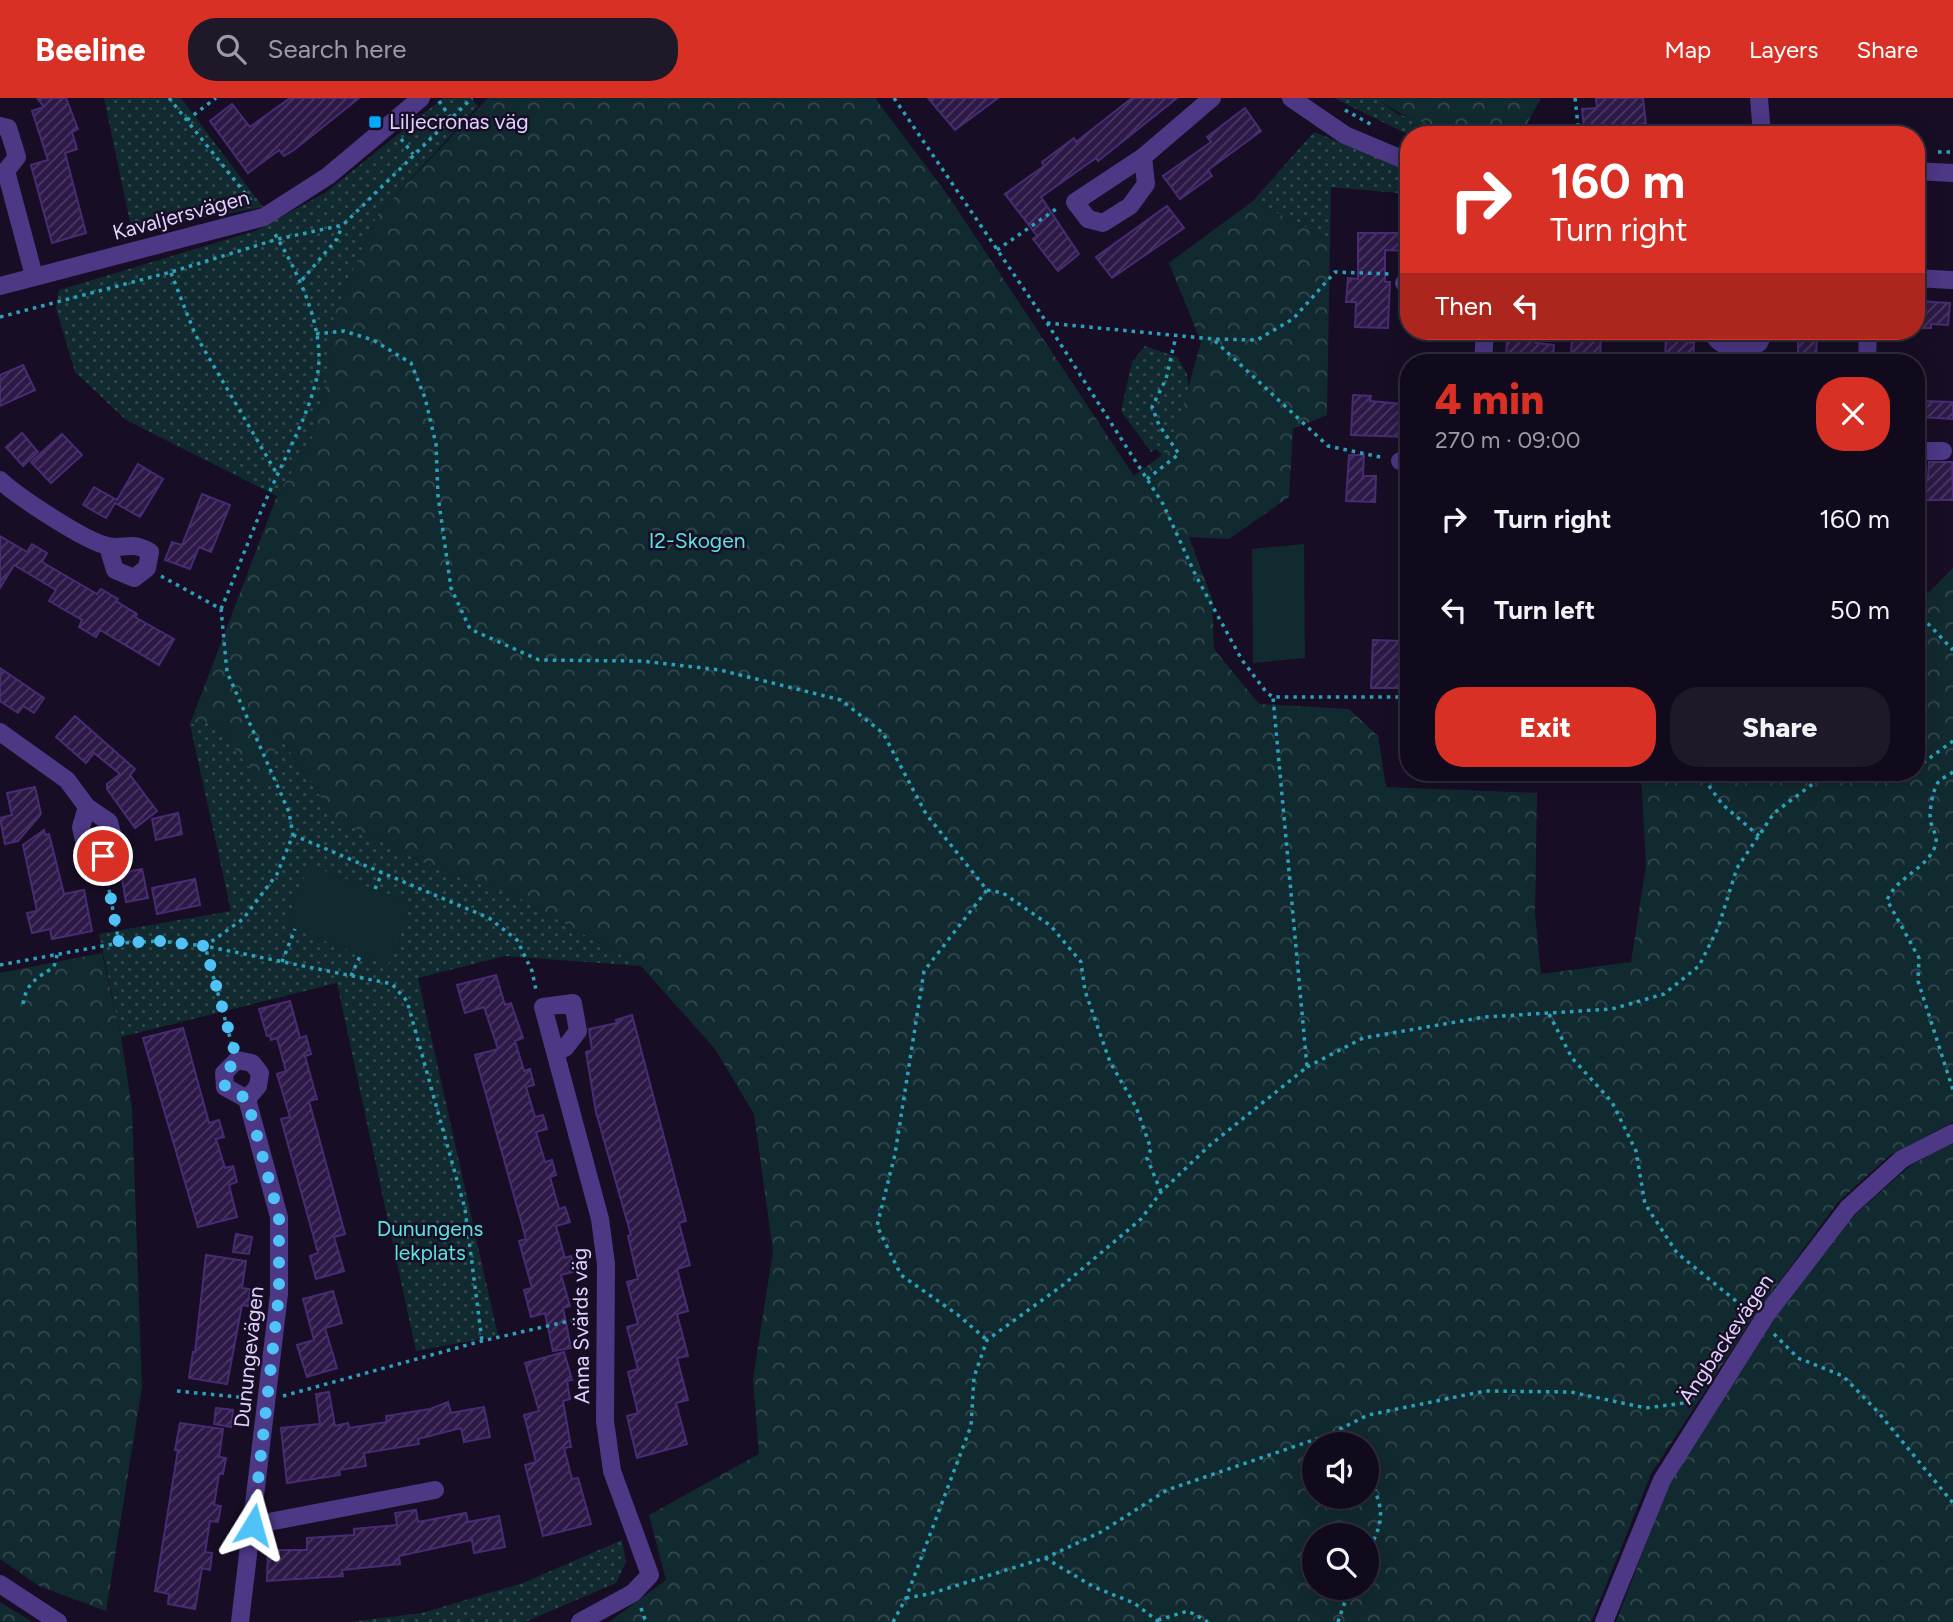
<!DOCTYPE html>
<meta charset="utf-8">
<style>
body{margin:0;font-family:Figtree,sans-serif;background:#1e1829;color:#f1f3f6;height:100vh;display:flex;flex-direction:column;font-size:26px;white-space:nowrap}
*{box-sizing:border-box;margin:0}
p{font-size:23px;color:#9c9aa3}
.icon{flex:none;width:38px;height:38px;fill:none;stroke:currentColor;stroke-width:2;stroke-linecap:round;stroke-linejoin:round}
.map{position:relative;flex:1;overflow:hidden}
.sheet{position:absolute;left:1400px;top:256px;width:525px;height:427px;display:flex;flex-direction:column;background:#110a1c;border-radius:28px;box-shadow:0 4px 18px #0003,0 0 0 2px #302b3b}
.sheet>*{flex:none}
.hud{position:absolute;left:1400px;top:28px;width:525px;height:214px;border-radius:28px;box-shadow:0 4px 18px #0003,0 0 0 2px #302b3b;background:#d93025;color:#fff;overflow:hidden}
.buttons{position:absolute;left:1302px;top:1334px;display:grid;gap:14px}
.buttons a{display:grid;place-items:center;width:77px;height:77px;border-radius:50%;background:#110a1c;box-shadow:0 4px 18px #0003,0 0 0 2px #302b3b;font-size:35px}
.pin{position:absolute;display:grid;place-items:center;width:60px;height:60px;color:#fff;margin:-30px;border:4px solid #fff;border-radius:50%;box-shadow:0 2px 7px #0007}
.me{position:absolute;width:77px;margin:-38px;rotate:8deg;stroke-linejoin:round;filter:drop-shadow(0 0 5px #0008)}
.turn{display:flex;align-items:center;gap:24px;height:147px;padding:0 35px;font-size:32px}
.turn .icon{width:91px;height:91px;stroke-width:2.5}
.turn b{display:block;font-size:49px;line-height:60px}
.then{display:flex;align-items:center;height:66px;padding:0 35px;background:#0003;gap:14px;font-size:26px}
.round{display:grid;place-items:center;flex:none;width:74px;height:74px;border-radius:28px;background:#1e1829}
.head{display:flex;align-items:center;justify-content:space-between;height:119px;padding:0 35px}
h1{font-size:42px;font-weight:800;line-height:52px;color:#d93025}
.primary-button{display:flex;gap:14px;margin-top:auto;padding:14px 35px}
.primary-button a{flex:1;height:80px;border-radius:28px;background:#d93025;color:#fff;font-size:28px;font-weight:800;line-height:80px;text-align:center}
.primary-button a+a{background:#1e1829;color:#f1f3f6}
ul{padding:0;list-style:none}
li{display:flex;align-items:center;gap:21px;height:91px;padding:0 35px}
li div{flex:1}
li b{display:block;font-size:26px}
li em{font-style:normal}
header{display:flex;align-items:center;gap:42px;box-sizing:border-box;height:98px;padding:0 35px;background:#d93025;color:#fff}
header strong{font-size:33px}
nav{display:flex;gap:38px;margin-inline-start:auto;font-size:24px}
.search{width:490px;height:63px;background:#1e1829;display:flex;align-items:center;gap:18px;box-sizing:border-box;padding:0 24px;border-radius:28px;color:#9c9aa3;font-size:26px}
.map>svg:first-child{display:block}
</style>
<header>
<strong>Beeline</strong>
<div class="search"><svg class="icon" aria-label="search" viewBox="0 0 24 24"><circle cx="10" cy="10" r="6"/><path d="M15 15l6 6"/></svg>Search here</div>
<nav><a>Map</a><a>Layers</a><a>Share</a></nav>
</header>
<div class="map">
<svg width="1953" height="1524" viewBox="0 0 1953 1524">
<defs>
<pattern id="grass-dots" width="8" height="8" patternUnits="userSpaceOnUse" patternTransform="scale(1.75)"><rect width="8" height="8" fill="#112a2f"/><path d="M2 2h.1M6 6h.1" fill="none" stroke="#33484e" stroke-width="1.8" stroke-linecap="round"/></pattern>
<pattern id="forest-crowns" width="20" height="18" patternUnits="userSpaceOnUse" patternTransform="scale(1.75)"><rect width="20" height="18" fill="#112a2f"/><path d="M2 6a3 3 0 1 1 6 0M12 15a3 3 0 1 1 6 0" fill="none" stroke="#33484e"/></pattern>
<pattern id="building-hatch" width="6" height="6" patternUnits="userSpaceOnUse" patternTransform="scale(1.75)"><rect width="6" height="6" fill="#2d1947"/><path d="M-1 1l2-2M0 6l6-6M5 7l2-2" fill="none" stroke="#4b3a63"/></pattern>
</defs>
<rect width="100%" height="100%" fill="#170e25"/>
<!-- grass -->
<g fill="url(#grass-dots)">
<polygon points="104,0 181,0 263,109 132,133"/>
<polygon points="443,0 471,0 478,8 377,117 334,217 329,274 311,343 277,398 126,322 75,274 56,210 59,192 255,133 325,95"/>
<polygon points="1334,0 1377,0 1397,16 1475,37 1409,37"/>
<polygon points="1314,34 1409,72 1409,96 1331,89 1330,141 1253,103"/>
<polygon points="1145,248 1177,259 1187,276 1192,323 1166,361 1156,351 1151,354 1121,313 1132,264"/>
<polygon points="215,623 264,690 278,636 335,720 421,764 515,798 641,868 505,858 418,880 498,1238 416,1253 337,885 121,939 99,836 231,813 190,626"/>
<polygon points="622,1442 626,1464 616,1485 525,1524 350,1524 422,1515 523,1485"/>
</g>
<!-- forest -->
<g fill="url(#forest-crowns)" fill-rule="evenodd">
<path d="M488,0H875L949,99L1134,378L1171,350L1201,244L1169,165L1253,103L1330,141L1327,317L1293,331L1289,399L1229,441L1189,439L1212,501L1214,551L1259,606L1349,611L1378,638L1386,689L1537,695L1535,816L1541,876L1631,864L1646,768L1641,674H1916V500L1929,494L1953,470V1024L1890,1057L1838,1104L1752,1221L1651,1376L1591,1524H609L666,1482L649,1417L759,1356L753,1281L773,1153L754,1016L715,951L641,868L515,798L421,764L335,720L279,637L264,691L215,623L190,626L277,398L311,343L329,274L334,217L377,117ZM1314,1346H1367V1398H1314ZM1314,1437H1367V1489H1314Z"/>
<path d="M1377,0H1541L1521,37C1472,37 1416,32 1377,0Z"/>
<polygon points="102,855 121,939 132,1011 142,1289 106,1513 39,1488 0,1461 0,875"/>
<polygon points="1953,1044 1953,1524 1616,1524 1670,1383 1761,1234 1848,1123 1910,1068"/>
<polygon points="0,1504 32,1524 0,1524"/>
</g>
<!-- pitch -->
<g fill="#112a2f">
<polygon points="1304,446 1305,560 1253,565 1252,451"/>
<polygon points="309,767 411,805 388,867 285,828"/>
</g>
<!-- building -->
<g fill="url(#building-hatch)" stroke="#492b73" stroke-width="2">
<polygon points="37,0 66,0 78,31 72,34 77,51 65,55 86,135 52,145 31,67 48,62 32,13 44,9"/>
<polygon points="290,0 359,0 294,52 284,58 279,52 248,75 210,23 232,6 250,29"/>
<polygon points="928,0 998,0 955,32"/>
<polygon points="1132,0 1177,0 1098,63 1096,60 1041,99 1079,156 1058,173 1033,141 1037,138 1005,96 1044,68 1042,64 1074,40 1076,44"/>
<polygon points="1596,0 1643,0 1646,26 1584,31 1582,11 1597,10"/>
<polygon points="1245,10 1261,33 1208,72 1212,78 1180,101 1163,78 1211,44 1207,39"/>
<polygon points="1167,108 1184,130 1112,180 1096,159"/>
<polygon points="1358,135 1407,135 1406,153 1385,152 1385,184 1390,184 1388,230 1355,229 1356,204 1346,204 1348,180 1358,181"/>
<polygon points="1916,203 1950,205 1948,227 1931,226 1931,230 1916,230"/>
<polygon points="1666,233 1687,233 1687,244 1694,245 1693,264 1665,264"/>
<polygon points="1572,235 1601,237 1600,263 1571,261"/>
<polygon points="1798,236 1817,236 1816,264 1798,264"/>
<polygon points="1507,241 1536,242 1536,245 1554,247 1553,264 1506,264"/>
<polygon points="23,267 35,292 0,308 0,277"/>
<polygon points="1353,297 1371,298 1370,303 1403,306 1402,312 1409,312 1409,339 1351,337"/>
<polygon points="1922,303 1953,304 1953,321 1921,319"/>
<polygon points="22,335 38,354 23,368 6,349"/>
<polygon points="62,336 82,357 51,385 31,364"/>
<polygon points="1349,357 1364,357 1363,378 1376,378 1375,404 1346,403"/>
<polygon points="1929,364 1952,364 1953,402 1916,402 1916,380 1928,381"/>
<polygon points="138,366 163,381 140,419 115,405 106,420 83,407 94,389 117,402"/>
<polygon points="202,396 230,407 211,454 199,449 190,471 165,462 172,444 182,447"/>
<polygon points="0,438 27,454 32,446 47,455 42,464 97,496 101,491 118,501 116,503 137,516 135,519 174,541 159,567 100,532 96,539 79,529 82,522 49,503 56,492 14,467 0,490"/>
<polygon points="1373,542 1402,543 1401,567 1409,567 1409,590 1371,590"/>
<polygon points="0,570 44,600 34,615 23,608 18,615 0,603"/>
<polygon points="75,618 135,671 130,677 157,713 135,730 107,691 107,686 120,676 94,655 86,665 56,639"/>
<polygon points="35,689 41,716 18,743 5,746 0,720 12,717 7,695"/>
<polygon points="178,715 182,736 156,742 152,721"/>
<polygon points="44,732 45,737 49,736 64,796 84,792 92,833 52,841 50,831 32,835 27,815 37,813 23,747"/>
<polygon points="142,771 148,800 126,804 121,775"/>
<polygon points="195,781 200,807 157,816 152,790"/>
<polygon points="496,877 505,907 511,905 523,940 515,943 524,973 530,971 534,987 526,989 535,1019 543,1017 547,1031 536,1034 545,1064 552,1062 556,1077 550,1079 559,1111 565,1109 570,1124 556,1128 565,1160 571,1158 576,1173 561,1177 570,1208 563,1210 571,1250 553,1253 545,1215 531,1219 524,1192 532,1190 519,1143 526,1141 475,957 498,951 484,909 465,915 457,887"/>
<polygon points="290,903 300,940 306,938 311,956 305,958 317,1001 309,1003 345,1136 334,1139 344,1173 316,1181 310,1158 318,1155 281,1021 290,1019 277,976 286,973 277,940 271,942 270,938 267,938 259,911"/>
<polygon points="632,917 686,1123 679,1125 690,1167 677,1171 688,1213 677,1216 688,1258 677,1260 688,1302 676,1305 687,1346 637,1360 627,1318 638,1315 628,1274 638,1271 627,1229 638,1226 627,1184 638,1181 628,1138 631,1137 596,1014 586,954 592,952 589,931 617,925 616,922"/>
<polygon points="183,930 209,1025 219,1022 224,1039 216,1041 225,1070 233,1068 237,1084 229,1087 237,1119 198,1129 143,940"/>
<polygon points="236,1136 252,1139 249,1156 233,1154"/>
<polygon points="206,1157 246,1163 242,1190 250,1191 248,1208 242,1207 227,1286 189,1280 193,1254 195,1254"/>
<polygon points="333,1193 342,1225 325,1230 337,1270 307,1279 297,1247 314,1242 303,1201"/>
<polygon points="564,1254 572,1282 567,1283 570,1301 563,1303 571,1349 564,1350 572,1381 578,1380 591,1426 543,1438 525,1367 536,1364 524,1317 539,1313 525,1265"/>
<polygon points="329,1294 335,1328 348,1325 349,1330 387,1324 386,1318 430,1311 448,1304 451,1315 484,1309 490,1339 464,1344 461,1330 418,1341 419,1346 364,1355 366,1368 339,1372 340,1377 287,1385 281,1330 320,1326 316,1296"/>
<polygon points="216,1310 233,1312 231,1329 214,1326"/>
<polygon points="180,1325 223,1331 219,1359 226,1360 223,1376 219,1376 214,1407 221,1408 218,1424 210,1423 205,1454 212,1455 210,1472 202,1470 195,1511 168,1506 169,1496 155,1493 178,1352 175,1352"/>
<polygon points="416,1412 418,1424 466,1415 468,1424 499,1418 505,1449 474,1455 472,1442 399,1458 400,1466 342,1472 343,1478 267,1483 268,1452 307,1452 307,1440 354,1437 354,1431 397,1427 395,1415"/>
</g>
<g fill="none" stroke-linecap="round" stroke-linejoin="round">
<!-- path -->
<g stroke="#2ba2ba" stroke-width="3.5" stroke-dasharray="3.5 5" stroke-linecap="butt">
<polyline points="169,0 252,104"/>
<polyline points="894,0 1047,225 1163,406 1196,478 1242,562 1267,595 1273,599 1409,599"/>
<polyline points="1575,0 1579,37"/>
<polyline points="439,3 450,19"/>
<polyline points="1345,12 1372,27"/>
<polyline points="187,22 216,0"/>
<polyline points="401,41 413,56"/>
<polyline points="1938,54 1953,54"/>
<polyline points="997,152 1059,109"/>
<polyline points="171,175 195,236 277,376"/>
<polyline points="302,182 337,141 342,128"/>
<polyline points="0,219 171,174 278,141 343,127 472,0"/>
<polyline points="1047,225 1213,241 1257,242 1293,221 1335,174 1391,176"/>
<polyline points="316,236 344,233 373,242 411,265 425,300 436,346 438,398 451,490 470,531 539,562 642,563 720,572 841,602 883,635 926,716 987,792 924,873 895,1056 877,1128 901,1177 958,1217 987,1242"/>
<polyline points="1215,243 1328,348 1385,360"/>
<polyline points="1147,381 1179,356 1159,327 1152,309 1166,281 1176,238"/>
<polyline points="161,478 221,511 227,574 289,714 293,737 277,776 243,821 205,848 232,947"/>
<path d="M221,511C240,467 256,421 277,378C292,345 309,314 317,279C327,232 297,172 273,133"/>
<polyline points="1916,513 1953,552"/>
<polyline points="1916,670 1953,643"/>
<polyline points="1699,674 1722,706 1759,738"/>
<path d="M1953,674C1949,677 1943,680 1939,683C1933,690 1928,716 1931,725C1934,735 1939,740 1934,751C1923,773 1897,779 1887,802L1919,860L1918,883L1953,992"/>
<polyline points="293,737 489,820 517,842 532,873 536,892"/>
<polyline points="106,775 119,845"/>
<polyline points="375,791 382,775"/>
<polyline points="987,792 1003,795 1051,828 1081,864 1085,893 1110,964 1136,1009 1151,1051 1147,1060 1161,1094"/>
<polyline points="282,864 295,831"/>
<polyline points="0,867 119,845 159,843 205,848 392,886 407,903 465,1111 482,1243"/>
<polyline points="351,878 361,856"/>
<path d="M23,906C26,885 37,880 54,869L57,857"/>
<polyline points="1549,916 1572,960 1612,1004 1636,1053 1645,1106 1677,1155 1747,1212"/>
<polyline points="1307,969 1363,940 1485,919 1612,911 1664,896 1699,868 1718,830 1737,770 1774,715 1818,682 1862,674"/>
<polyline points="1774,1236 1798,1260 1843,1278 1878,1314 1953,1405"/>
<polyline points="177,1293 248,1300"/>
<polyline points="283,1298 482,1243 587,1219"/>
<polyline points="1328,1337 1341,1346"/>
<path d="M1367,1374C1383,1410 1387,1419 1367,1455"/>
<polyline points="1045,1460 1094,1489 1134,1505 1159,1524"/>
<polyline points="906,1500 929,1496 1045,1460 1101,1434 1167,1392 1328,1337 1368,1317 1485,1293 1571,1294 1646,1310 1692,1304"/>
<polyline points="641,1510 646,1524"/>
<polyline points="1158,1522 1188,1513 1208,1524"/>
<polyline points="893,1524 906,1500 971,1328 974,1279 987,1242 1063,1187 1141,1121 1161,1094 1209,1048 1307,969 1273,599"/>
<polyline points="1338,1524 1350,1489"/>
</g>
<!-- street -->
<g stroke="#4c3885" stroke-width="18">
<polyline points="1291,0 1345,37 1409,64"/>
<polyline points="1759,0 1762,37"/>
<polyline points="0,28 8,30 17,59 6,73"/>
<polyline points="1143,59 1146,86 1130,108 1103,125 1088,121 1075,104 1143,59 1212,0"/>
<polyline points="6,73 34,178"/>
<polyline points="1916,73 1953,75"/>
<polyline points="1916,180 1951,182"/>
<polyline points="1404,185 1409,185"/>
<polyline points="0,188 264,119 328,78 421,0"/>
<path d="M1712,233C1719,252 1742,253 1759,245L1764,233"/>
<polyline points="1483,264 1485,233"/>
<polyline points="1867,264 1868,233"/>
<polyline points="1916,353 1943,353"/>
<polyline points="1400,363 1409,363"/>
<path d="M0,382C17,398 86,444 108,448C126,452 130,442 150,454L147,470L134,480L115,472L108,449"/>
<polyline points="0,634 67,682 87,709 109,724 115,747 103,758 85,747 81,729 87,709"/>
<polyline points="556,953 565,950 578,933 573,905 543,909 600,1121 606,1166 605,1323 612,1373 650,1477 633,1495 580,1524"/>
<polygon points="237,962 252,965 260,975 258,988 247,1001 225,989 224,975"/>
<polyline points="253,1427 435,1392"/>
<polyline points="0,1486 58,1524"/>
<polyline points="240,1524 279,1196 279,1119 247,1001"/>
<polyline points="1604,1524 1662,1382 1766,1217 1848,1110 1902,1061 1953,1035"/>
</g>
</g>
<g fill="none" stroke-linecap="round" stroke-linejoin="round">
<!-- route -->
<polyline stroke="#4fc3f7" stroke-width="12" stroke-dasharray="0 21.6" points="103,758 119,845 159,843 205,848 237,962 224,975 225,989 247,1001 279,1119 279,1196 253,1427"/>
</g>
<!-- markers -->
<rect fill="#00abfd" stroke="#170e25" stroke-width="2.5" x="368" y="17" width="14" height="14" rx="3.5"/>
<g text-anchor="middle" stroke-width="5" stroke-linejoin="round" paint-order="stroke">
<!-- poi labels -->
<g font-size="21" fill="#e1d2ff" stroke="#170e25" text-anchor="start">
<text x="389" y="31">Liljecronas väg</text>
</g>
<!-- street labels -->
<g font-size="21" fill="#e1d2ff" stroke="#170e25">
<text transform="translate(181 117) rotate(-15)" y="7">Kavaljersvägen</text>
<text transform="translate(581 1228) rotate(-91)" y="7">Anna Svärds väg</text>
<text transform="translate(1726 1241) rotate(-56)" y="7">Ängbackevägen</text>
<text transform="translate(249 1259) rotate(-84)" y="7">Dunungevägen</text>
</g>
<!-- park labels -->
<g font-size="21" fill="#5ae3df" stroke="#170e25">
<text x="697" y="450">I2-Skogen</text>
<text x="430" y="1138">Dunungens<tspan x="430" dy="24">lekplats</tspan></text>
</g>
</g>
</svg>
<div class="buttons">
<a><svg class="icon" aria-label="sound" viewBox="0 0 24 24"><path d="M4 9h4l5-4v14l-5-4H4zM17 9q2 3 0 6"/></svg></a>
<a><svg class="icon" aria-label="search" viewBox="0 0 24 24"><circle cx="10" cy="10" r="6"/><path d="M15 15l6 6"/></svg></a>
</div>
<div class="pin" style="left:103px;top:758px;background:#d93025"><svg class="icon" aria-label="arrive" viewBox="0 0 24 24"><path d="M6 21V4h12l-3 4 3 4H6"/></svg></div>
<svg class="me" style="left:253px;top:1427px" viewBox="-20 -20 40 40"><path d="M0-17L14 15 0 8-14 15z" fill="#4fc3f7" stroke="#fff" stroke-width="4"/></svg>
<div class="hud">
<div class="turn"><svg class="icon" aria-label="right" viewBox="0 0 24 24"><path d="M7 20v-9h11M14 6l5 5-5 5"/></svg><div><b>160 m</b>Turn right</div></div>
<div class="then">Then<svg class="icon" aria-label="left" viewBox="0 0 24 24"><path d="M17 20v-9H6M10 6l-5 5 5 5"/></svg></div>
</div>
<section class="sheet">
<div class="head"><div><h1>4 min</h1><p>270 m · 09:00</p></div><a class="round" style="background:#d93025;color:#fff"><svg class="icon" aria-label="close" viewBox="0 0 24 24"><path d="M6 6l12 12M18 6L6 18"/></svg></a></div>
<ul>
<li><svg class="icon" aria-label="right" viewBox="0 0 24 24"><path d="M7 20v-9h11M14 6l5 5-5 5"/></svg><div><b>Turn right</b></div><em>160 m</em></li>
<li><svg class="icon" aria-label="left" viewBox="0 0 24 24"><path d="M17 20v-9H6M10 6l-5 5 5 5"/></svg><div><b>Turn left</b></div><em>50 m</em></li>
</ul>
<div class="primary-button"><a>Exit</a><a>Share</a></div>
</section>
</div>
